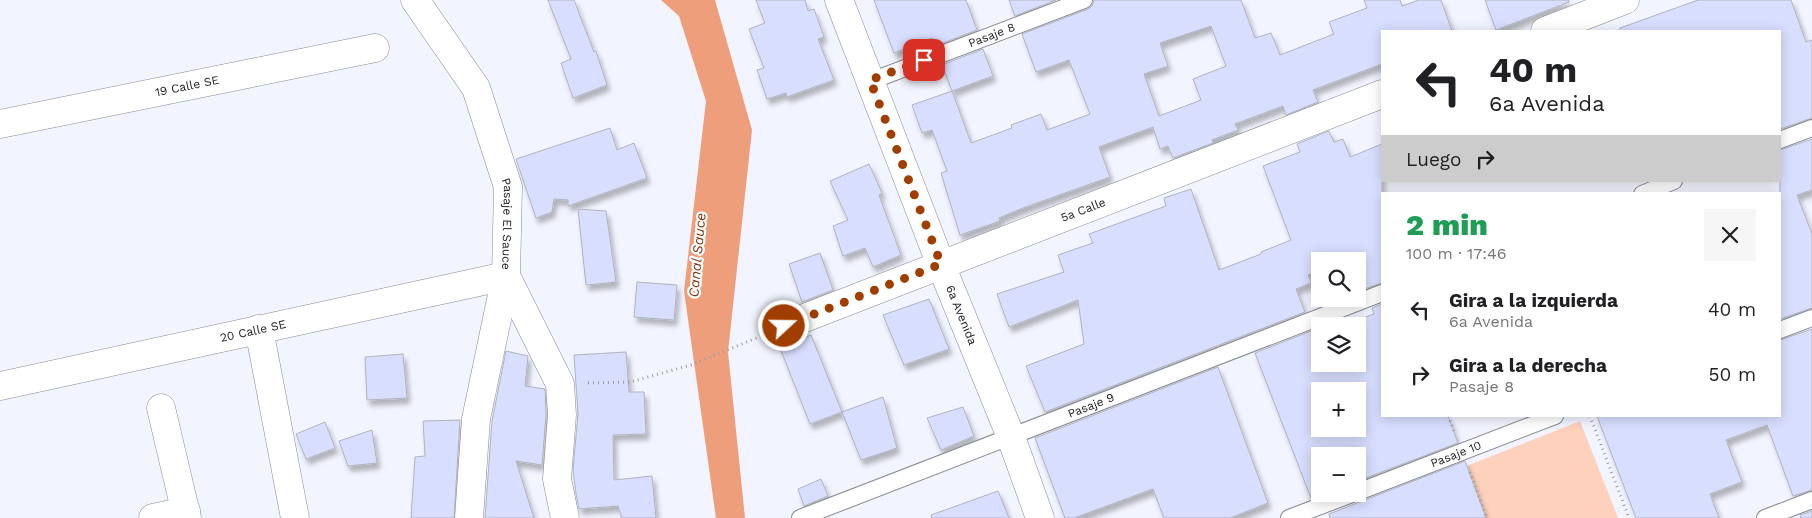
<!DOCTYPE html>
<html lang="es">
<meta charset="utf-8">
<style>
body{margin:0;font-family:"Work Sans",sans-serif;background:#f6f6f6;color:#202124;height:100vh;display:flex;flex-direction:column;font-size:19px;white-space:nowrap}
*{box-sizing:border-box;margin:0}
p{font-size:16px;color:#757577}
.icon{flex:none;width:28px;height:28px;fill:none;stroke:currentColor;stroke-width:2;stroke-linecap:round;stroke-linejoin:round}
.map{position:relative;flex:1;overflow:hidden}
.panel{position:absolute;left:1381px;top:192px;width:400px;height:225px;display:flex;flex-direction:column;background:#fff;border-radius:0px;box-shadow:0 2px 12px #0003}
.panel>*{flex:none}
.guide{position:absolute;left:1381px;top:30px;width:400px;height:152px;border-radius:0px;box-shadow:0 2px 12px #0003;background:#fff;color:#202124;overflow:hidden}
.buttons{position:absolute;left:1311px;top:252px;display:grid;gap:10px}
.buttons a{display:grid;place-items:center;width:55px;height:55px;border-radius:0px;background:#fff;box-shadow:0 2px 12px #0003;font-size:25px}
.pin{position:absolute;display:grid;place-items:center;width:42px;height:42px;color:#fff;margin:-21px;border-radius:10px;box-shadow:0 2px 8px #0006}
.me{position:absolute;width:55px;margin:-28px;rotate:69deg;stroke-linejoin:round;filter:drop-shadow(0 0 4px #0008)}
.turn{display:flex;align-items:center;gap:18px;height:105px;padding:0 25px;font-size:22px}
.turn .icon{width:65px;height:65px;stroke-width:2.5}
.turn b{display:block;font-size:35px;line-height:42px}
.then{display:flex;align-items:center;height:48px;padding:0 25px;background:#0003;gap:10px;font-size:19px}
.round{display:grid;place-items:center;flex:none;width:52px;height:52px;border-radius:0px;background:#f6f6f6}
.head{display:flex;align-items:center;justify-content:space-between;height:85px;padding:0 25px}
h1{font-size:30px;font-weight:800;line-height:38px;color:#1e9e55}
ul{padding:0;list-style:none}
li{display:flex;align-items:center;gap:15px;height:65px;padding:0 25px}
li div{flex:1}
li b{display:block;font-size:19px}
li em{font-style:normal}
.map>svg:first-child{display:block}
</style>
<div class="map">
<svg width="1812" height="518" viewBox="0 0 1812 518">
<defs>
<filter id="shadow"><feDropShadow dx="3" dy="5.5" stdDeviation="2.5" flood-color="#0004"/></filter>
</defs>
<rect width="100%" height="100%" fill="#f2f4ff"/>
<!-- green -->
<polygon fill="#fed1bd" points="1580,421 1618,518 1484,518 1464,467"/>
<!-- water -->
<polygon fill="#ef9e7b" points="661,0 715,0 752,130 728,352 745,518 716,518 684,291 706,101 679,16"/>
<!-- building -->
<g fill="#d8defe" stroke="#b1b3bd" fill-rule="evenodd" filter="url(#shadow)">
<polygon points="548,0 574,0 594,52 596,51 607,85 573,98 561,63 571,59"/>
<polygon points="756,0 805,0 808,11 814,9 824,37 818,39 834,80 787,97 786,93 767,99 757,70 764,68 749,29 765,23"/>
<polygon points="874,0 966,0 977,30 935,46 932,38 894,53"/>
<polygon points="1009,0 1056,0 1015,16"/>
<path d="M1094,0H1241L1255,38L1271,33L1280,55L1334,34L1329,22L1367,8L1364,0H1400L1402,6L1419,0H1441L1452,31H1382V64L1313,90L1318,102L1286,115L1283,106L1235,124L1238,130L1212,140L1213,143L1173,158L1168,146L1160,149L1153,127L1099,147L1110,177L1023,208L999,218L1000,221L960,235L941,173L947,171L932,130L922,133L912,105L952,91L971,143L1012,128L1011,125L1041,114L1047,130L1090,114L1069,60L1036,72L1022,34L1088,9L1092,6ZM1211,26L1226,66L1193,79L1201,100L1159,116L1144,74L1168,66L1160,43Z"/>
<polygon points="1485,0 1569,0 1569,2 1496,30"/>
<polygon points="1698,0 1791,0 1806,42 1812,40 1812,118 1780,129 1780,31 1620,31 1620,28"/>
<polygon points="983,49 993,76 952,91 942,65"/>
<polygon points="610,128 617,150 634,143 647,178 568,206 568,200 554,199 552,212 536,218 516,159"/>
<polygon points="1329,131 1334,142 1343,139 1350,157 1382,144 1382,283 1364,289 1358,272 1358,261 1353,261 1352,259 1346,261 1320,261 1320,271 1308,275 1311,283 1296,289 1305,312 1045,412 1026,366 1084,344 1078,300 1009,327 997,294 1064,272 1058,255 1093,243 1089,234 1166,206 1164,198 1191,189 1219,270 1261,254 1261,252 1291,240 1263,166 1300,152 1297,144"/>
<polygon points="1812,139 1812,190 1797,195 1812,234 1812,308 1780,319 1780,150"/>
<polygon points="869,164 882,193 879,195 901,255 873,267 865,248 843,256 833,226 848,220 830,181"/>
<polygon points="578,209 606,211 616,282 586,285"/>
<polygon points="820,253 833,290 802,302 789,264"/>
<polygon points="637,282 677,285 674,320 634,317"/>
<polygon points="929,299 949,349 904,365 883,315"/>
<path d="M1382,304V416H1448L1458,443L1358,481V456H1320V494H1325L1311,498L1255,353L1311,331L1313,337L1320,334V364H1358V326H1341L1374,314L1372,308ZM1320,391H1358V429H1320Z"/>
<polygon points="1812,329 1812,490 1793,496 1767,425 1726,440 1742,482 1710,494 1719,518 1636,518 1597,416 1780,416 1780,340"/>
<polygon points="811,335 842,412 810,424 780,348"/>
<polygon points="506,351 528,356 525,386 545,389 546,415 542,465 516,461 534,518 485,518 492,421"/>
<polygon points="626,352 629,392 644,392 646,434 613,435 614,480 652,476 656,518 622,518 618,506 579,509 576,494 573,470 578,414 574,355"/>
<polygon points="403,354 407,398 367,400 365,357"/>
<polygon points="1218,367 1268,503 1230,518 1164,518 1153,489 1074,518 1065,518 1035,438"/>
<polygon points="883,397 897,448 861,460 842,412"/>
<polygon points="963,407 974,436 941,450 927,418"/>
<polygon points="460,420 454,518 411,518 415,457 425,456 423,421"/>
<polygon points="325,422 335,448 306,459 296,434"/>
<polygon points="372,430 377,463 348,466 339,441"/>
<polygon points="1465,461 1486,518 1330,518 1329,514"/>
<polygon points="821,479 828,496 804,506 798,489"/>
<polygon points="998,491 1009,518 932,518 931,515"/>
<polygon points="1812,511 1812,518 1801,518 1800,515"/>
</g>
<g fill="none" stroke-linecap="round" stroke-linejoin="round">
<!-- service casing -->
<g stroke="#888a93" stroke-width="18">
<g id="service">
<path id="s1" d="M871,81L1084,0"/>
<polyline points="1780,140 1812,128"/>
<polyline points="1642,194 1674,181"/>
<polyline points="1780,330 1812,318"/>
<path id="s2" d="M1358,492L1555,416"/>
<path id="s3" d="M800,518L1382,293"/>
<polyline points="1289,518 1352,494"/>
<polyline points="1765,518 1812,500"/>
</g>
</g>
<!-- minor casing -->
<g stroke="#888a93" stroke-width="29">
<g id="minor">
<path id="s4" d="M415,0L476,88L508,187L506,276L560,384L562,415L557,479L565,518"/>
<path id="s5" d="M839,0L941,265L1011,437L1040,518"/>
<polyline points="1545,31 1625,0"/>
<path id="s6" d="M0,124L375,48"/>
<path id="s7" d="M784,326L1382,94"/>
<polyline points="259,329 295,518"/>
<path id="s8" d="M0,386L506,276L476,419L469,518"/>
<polyline points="161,408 187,518"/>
<polyline points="153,518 186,511"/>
</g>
</g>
<!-- path -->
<g stroke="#9b9da5" stroke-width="3" stroke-dasharray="1 4" stroke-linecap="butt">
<polyline points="588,383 630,382 691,365 759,337"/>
<polyline points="1448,416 1454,431"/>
<polyline points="1590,416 1629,518"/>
<polyline points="1470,472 1487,518"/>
</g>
<!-- service -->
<use href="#service" stroke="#fff" stroke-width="16"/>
<!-- minor -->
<use href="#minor" stroke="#fff" stroke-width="28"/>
</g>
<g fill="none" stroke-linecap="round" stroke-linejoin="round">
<!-- route -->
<polyline stroke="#a03e00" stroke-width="9" stroke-dasharray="0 16.2" points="784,326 941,264 870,80 924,60"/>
</g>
<g text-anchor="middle" stroke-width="4.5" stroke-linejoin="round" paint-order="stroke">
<!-- street labels -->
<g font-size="12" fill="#1d1e21" stroke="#fff">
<text dy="4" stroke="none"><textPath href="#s1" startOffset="129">Pasaje 8</textPath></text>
<text dy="4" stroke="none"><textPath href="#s6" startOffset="191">19 Calle SE</textPath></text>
<text dy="4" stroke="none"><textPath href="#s7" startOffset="321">5a Calle</textPath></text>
<text dy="4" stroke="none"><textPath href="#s4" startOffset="248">Pasaje El Sauce</textPath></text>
<text dy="4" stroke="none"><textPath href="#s5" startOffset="338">6a Avenida</textPath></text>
<text dy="4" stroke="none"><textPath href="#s8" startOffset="259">20 Calle SE</textPath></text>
<text dy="4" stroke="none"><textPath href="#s3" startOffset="312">Pasaje 9</textPath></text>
<text dy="4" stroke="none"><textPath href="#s2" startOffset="105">Pasaje 10</textPath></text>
</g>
<!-- water labels -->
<g font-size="14" font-style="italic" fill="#7d340e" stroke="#fff">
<text transform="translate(697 255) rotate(-85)" y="5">Canal Sauce</text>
</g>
</g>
</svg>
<div class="buttons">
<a><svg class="icon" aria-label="search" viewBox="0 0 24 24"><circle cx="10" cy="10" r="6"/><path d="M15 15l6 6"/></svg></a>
<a><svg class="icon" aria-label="layers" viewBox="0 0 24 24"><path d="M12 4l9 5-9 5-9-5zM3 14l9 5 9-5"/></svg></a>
<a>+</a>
<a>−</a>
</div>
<div class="pin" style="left:924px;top:60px;background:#d93025"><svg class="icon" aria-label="arrive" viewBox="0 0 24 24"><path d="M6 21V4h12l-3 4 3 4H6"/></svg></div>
<svg class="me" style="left:784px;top:326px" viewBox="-20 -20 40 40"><circle r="17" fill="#a03e00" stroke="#fff" stroke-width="3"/><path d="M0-11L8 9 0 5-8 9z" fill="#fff"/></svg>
<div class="guide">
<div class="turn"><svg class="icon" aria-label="left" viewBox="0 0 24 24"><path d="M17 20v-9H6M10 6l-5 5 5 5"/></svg><div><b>40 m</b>6a Avenida</div></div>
<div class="then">Luego<svg class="icon" aria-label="right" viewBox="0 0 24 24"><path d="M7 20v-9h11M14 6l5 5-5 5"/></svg></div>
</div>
<section class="panel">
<div class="head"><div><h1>2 min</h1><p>100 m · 17:46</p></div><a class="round"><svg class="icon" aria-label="close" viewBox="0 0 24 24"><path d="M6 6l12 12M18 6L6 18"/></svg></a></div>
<ul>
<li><svg class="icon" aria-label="left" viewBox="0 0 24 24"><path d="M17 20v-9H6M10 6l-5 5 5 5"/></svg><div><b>Gira a la izquierda</b><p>6a Avenida</p></div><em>40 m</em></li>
<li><svg class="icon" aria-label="right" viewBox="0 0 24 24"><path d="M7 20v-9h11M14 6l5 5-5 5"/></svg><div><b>Gira a la derecha</b><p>Pasaje 8</p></div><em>50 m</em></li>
</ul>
</section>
</div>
